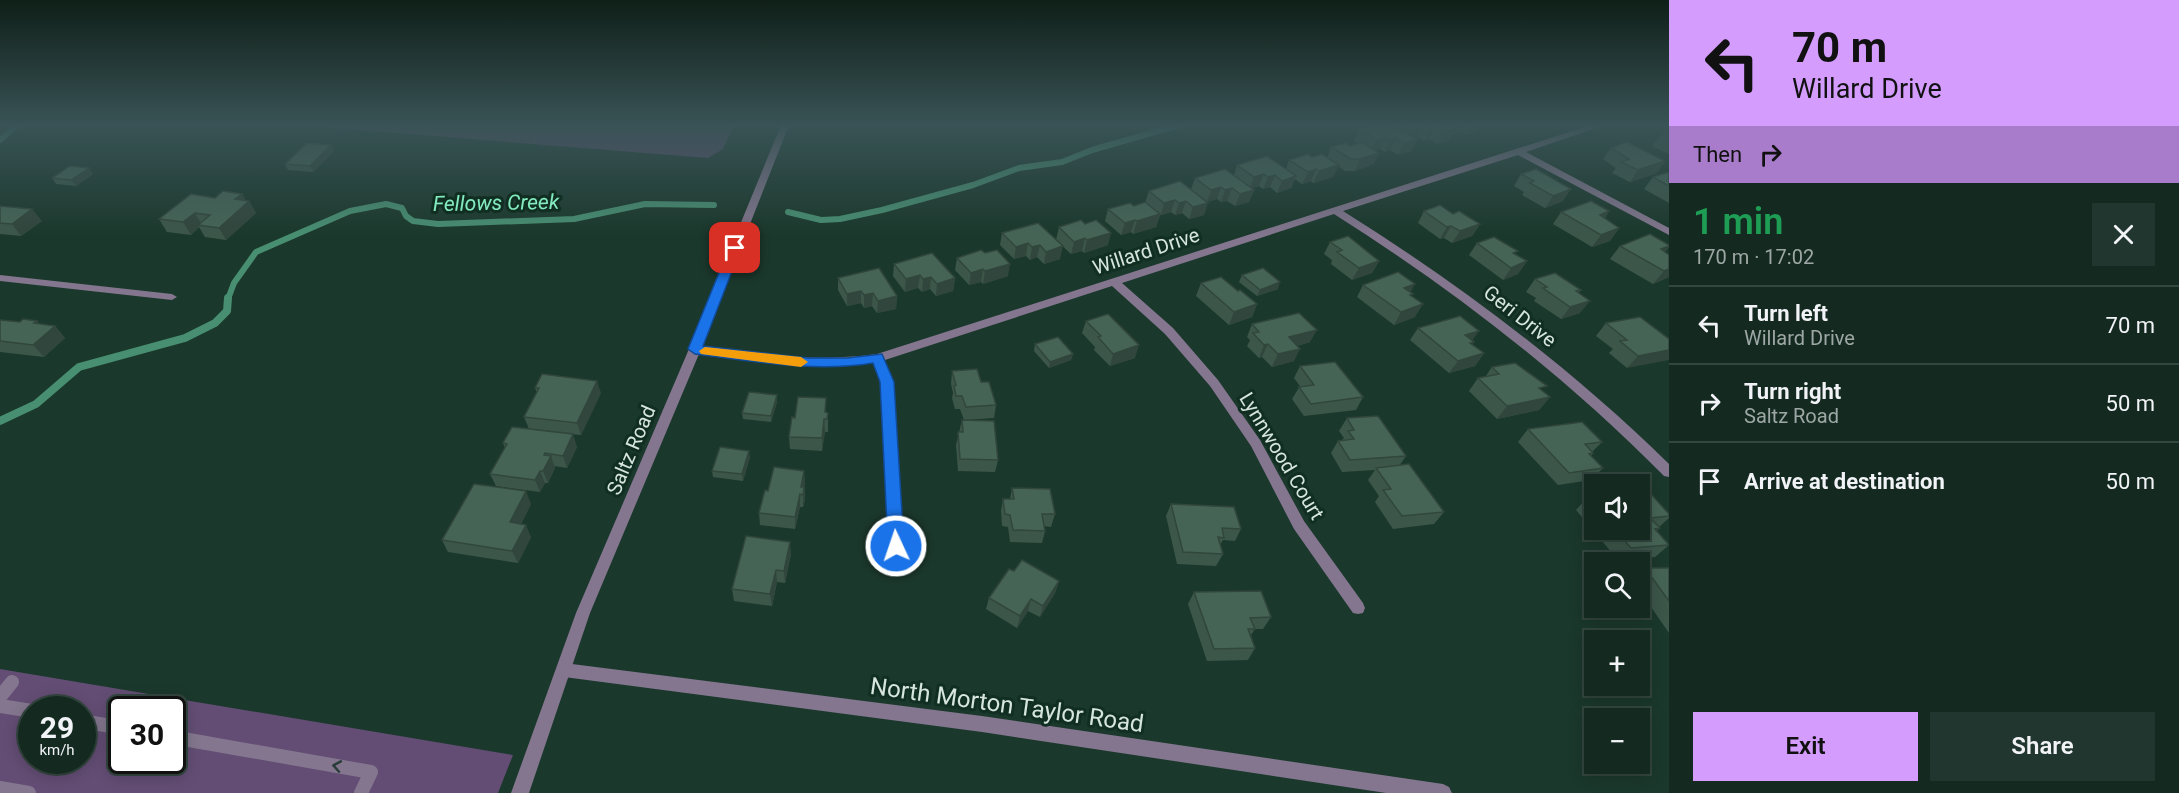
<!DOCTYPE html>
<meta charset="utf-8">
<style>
body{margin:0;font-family:Roboto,sans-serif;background:#21362e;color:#f1f3f6;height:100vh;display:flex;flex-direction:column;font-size:22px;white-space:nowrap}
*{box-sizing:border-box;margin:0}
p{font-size:20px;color:#9da7a5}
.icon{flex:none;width:33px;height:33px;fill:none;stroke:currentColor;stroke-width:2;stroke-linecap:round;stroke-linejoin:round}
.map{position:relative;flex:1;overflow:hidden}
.drawer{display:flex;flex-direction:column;background:#142a21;width:510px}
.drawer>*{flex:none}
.top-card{background:#d39cfd;color:#111;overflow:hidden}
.controls{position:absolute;left:1584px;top:474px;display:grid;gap:12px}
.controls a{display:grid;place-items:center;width:66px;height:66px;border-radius:0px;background:#142a21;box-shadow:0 3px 15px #0003,0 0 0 2px #33463f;font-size:30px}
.speed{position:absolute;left:18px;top:696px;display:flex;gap:12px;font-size:30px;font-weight:700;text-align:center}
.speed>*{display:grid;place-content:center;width:78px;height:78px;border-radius:50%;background:#142a21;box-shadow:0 3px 15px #0003,0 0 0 2px #33463f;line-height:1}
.speed small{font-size:15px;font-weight:400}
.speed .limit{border:3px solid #111;border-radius:9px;background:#fff;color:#111}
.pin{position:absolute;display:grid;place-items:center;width:51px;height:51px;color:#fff;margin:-26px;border-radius:12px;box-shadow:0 3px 9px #0006}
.me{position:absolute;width:66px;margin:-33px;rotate:357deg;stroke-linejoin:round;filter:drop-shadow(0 0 4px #0008)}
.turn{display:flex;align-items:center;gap:21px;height:126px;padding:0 24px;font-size:27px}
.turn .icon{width:78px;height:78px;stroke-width:2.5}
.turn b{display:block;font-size:42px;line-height:51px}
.then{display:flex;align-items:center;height:57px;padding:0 24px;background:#0003;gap:12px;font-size:22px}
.round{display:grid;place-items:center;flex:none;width:63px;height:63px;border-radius:0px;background:#21362e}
.head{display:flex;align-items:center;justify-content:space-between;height:102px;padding:0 24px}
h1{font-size:36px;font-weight:600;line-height:45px;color:#1e9e55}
.primary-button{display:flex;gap:12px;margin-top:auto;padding:12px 24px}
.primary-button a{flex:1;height:69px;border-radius:0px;background:#d39cfd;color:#111;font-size:24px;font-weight:600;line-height:69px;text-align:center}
.primary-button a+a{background:#21362e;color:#f1f3f6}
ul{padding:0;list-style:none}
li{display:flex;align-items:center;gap:18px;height:78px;padding:0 24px;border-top:2px solid #33463f}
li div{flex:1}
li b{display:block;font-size:22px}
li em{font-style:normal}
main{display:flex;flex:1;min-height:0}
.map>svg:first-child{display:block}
</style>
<main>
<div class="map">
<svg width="1669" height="793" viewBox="0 0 1669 793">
<rect width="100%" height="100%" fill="#1b382c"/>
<!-- green -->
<g fill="#634d74" fill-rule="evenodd">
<polygon points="298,125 734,125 723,149 708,158"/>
<path d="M0,669L513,755L498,793H0ZM32,710H82V760H32ZM122,710H172V760H122Z"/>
</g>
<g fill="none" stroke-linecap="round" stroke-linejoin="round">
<!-- stream-far1 -->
<g stroke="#488f72" stroke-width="6">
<polyline points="0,140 17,125"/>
<polyline points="788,212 821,220 840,219 882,210 973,185 1019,168 1062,162 1092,150 1179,125"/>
<polyline points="228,299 234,283 256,252 350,211 386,204 402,208 406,216 413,221 438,224 574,219 645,204 714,205"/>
</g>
<!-- stream -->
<polyline stroke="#488f72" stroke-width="8" points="0,421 36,404 79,367 185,338 215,323 227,311 228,298"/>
<!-- service -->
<g stroke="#83768e" stroke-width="14">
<polyline points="0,697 12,682"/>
<polyline points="0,706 32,711"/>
<polyline points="82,721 122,728"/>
<polyline points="172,737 371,772 361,793"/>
<polyline points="0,788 29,793"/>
</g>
<!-- minor -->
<g fill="#83768e" fill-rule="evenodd">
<path d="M781,125H789L702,346C761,356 818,362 877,354L1591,125H1605L1526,152L1669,228V235L1518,155L1343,211C1461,285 1570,367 1669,464V477L1664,476C1564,375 1454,290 1334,214L1122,283L1173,328L1218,380L1260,440L1304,521L1363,603L1365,608L1363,613L1358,614L1353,613L1294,529L1251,446L1210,386L1165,334L1112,286L885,360L893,382L903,545L901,549L896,551L891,549L889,545L881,382L874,362C815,370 757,363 699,354L590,613L529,793H511L576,613L689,349Z"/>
<polygon points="0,275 172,294 177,297 172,300 0,281"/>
</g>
<!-- tertiary -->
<polygon fill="#83768e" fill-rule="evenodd" points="564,663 982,716 1443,784 1449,787 1452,793 1386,793 982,732 564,677 559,675 556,670 559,665"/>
</g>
<!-- wall -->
<g fill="#3c564a">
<polygon points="1373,125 1483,125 1482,128 1478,129 1476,132 1467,135 1461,132 1454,134 1453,133 1449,140 1437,144 1429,139 1424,141 1419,138 1416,139 1417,139 1411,151 1398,155 1390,150 1385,152 1380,149 1375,150 1374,164 1355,171 1345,171 1338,166 1333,177 1313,183 1311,181 1302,184 1295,179 1291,188 1277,193 1270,187 1263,189 1259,186 1252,188 1254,190 1249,202 1235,206 1227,201 1221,202 1217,199 1207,202 1204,215 1189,219 1182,213 1175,215 1171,212 1161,215 1160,215 1156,227 1133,234 1131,232 1121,235 1105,221 1108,209 1134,206 1145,203 1149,191 1191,189 1195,178 1234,175 1237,165 1286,169 1289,160 1312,157 1327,157 1331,147 1351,146 1358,144 1354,141 1359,129"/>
<polygon points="1669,128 1669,154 1652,146 1665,129"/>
<polygon points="1611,148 1665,161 1657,173 1630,182 1612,173 1616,168 1603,159"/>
<polygon points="334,151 313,172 288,170 285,164"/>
<polygon points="1536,169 1563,201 1545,208 1522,195 1524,192 1514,186 1521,174"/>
<polygon points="1669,172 1669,203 1644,189 1653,177"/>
<polygon points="93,174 76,186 56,184 52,178"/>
<polygon points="242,194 246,201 249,201 256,213 226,240 205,237 199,227 191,235 167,232 159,219 215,198"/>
<polygon points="0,206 42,221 21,236 0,234"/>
<polygon points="1424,211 1453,214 1480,224 1472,236 1452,243 1444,238 1440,239 1418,223"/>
<polygon points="1609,211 1605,218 1619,228 1610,241 1592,247 1553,224 1561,212"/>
<polygon points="1038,223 1060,259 1044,264 1037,257 1030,260 1026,256 1014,259 1000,245 1002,233"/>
<polygon points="1059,227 1108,245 1084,253 1082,251 1071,254 1056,240"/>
<polygon points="1330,242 1379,261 1372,273 1352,280 1331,264 1332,260 1324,254"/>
<polygon points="1477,243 1527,261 1518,274 1503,280 1469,255"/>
<polygon points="1669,245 1669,247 1665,252 1669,255 1669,277 1653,284 1610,259 1620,246"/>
<polygon points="957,258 1008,276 983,284 981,282 969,285 955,270"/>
<polygon points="894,264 955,278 953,291 936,296 930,289 922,292 918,288 905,292 893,276"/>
<polygon points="1242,275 1278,289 1257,296 1239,282"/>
<polygon points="838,278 897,296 896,309 877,313 872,306 864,308 861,303 847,306 838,290"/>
<polygon points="1535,279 1581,290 1578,293 1580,313 1561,319 1534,301 1536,298 1526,292"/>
<polygon points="1201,283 1238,291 1257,304 1252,317 1229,325 1196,296"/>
<polygon points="1363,285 1410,292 1415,317 1394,325 1357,297"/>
<polygon points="0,320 20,322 37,321 40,324 55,326 65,338 44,357 0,352"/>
<polygon points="1086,321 1135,358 1110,366 1094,350 1095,347 1082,333"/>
<polygon points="1606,323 1669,339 1627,368 1609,353 1613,349 1596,336"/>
<polygon points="1252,324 1310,342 1297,346 1294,361 1272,367 1262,357 1259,358 1247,346 1250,340 1247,337"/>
<polygon points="1418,328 1473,341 1472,344 1484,353 1475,366 1449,373 1410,340"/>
<polygon points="1035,344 1073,354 1071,360 1049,368 1034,351"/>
<polygon points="1300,366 1363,397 1356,410 1304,416 1292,399 1300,386 1294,378"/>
<polygon points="1492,367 1543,392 1550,397 1539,410 1497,419 1469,391 1478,378 1485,377"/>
<polygon points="952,371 981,382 996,405 994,418 965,420 998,460 995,472 958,471 956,445 962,420 964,420 960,409 955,409 952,398 953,393 951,384"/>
<polygon points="535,388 601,393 581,435 570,434 577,447 567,468 554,466 555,468 548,483 545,483 540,492 496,486 490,474 505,448 503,443 529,429 524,417 537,393"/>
<polygon points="777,395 777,402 771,422 743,419 742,413"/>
<polygon points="826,413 828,413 828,432 825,432 822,451 790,449 789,437 795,418"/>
<polygon points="1347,418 1406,456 1399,466 1444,512 1434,524 1393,529 1375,502 1379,496 1368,480 1375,470 1342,472 1331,453 1338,441 1342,440 1344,438 1339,431"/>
<polygon points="1528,429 1602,442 1592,452 1593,453 1591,456 1603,468 1591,480 1558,485 1518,442"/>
<polygon points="750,457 743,481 713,477 712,471"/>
<polygon points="804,471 805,500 803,507 800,507 795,529 760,525 759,513 768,491"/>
<polygon points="1012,488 1055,514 1051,527 1044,526 1045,531 1042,543 1010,542 1008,527 1002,526 1001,511 1003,499 1010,499"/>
<polygon points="1640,494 1669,514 1669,518 1659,527 1660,528 1657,531 1669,545 1655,557 1618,560 1576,510 1588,497 1594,497 1594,530 1640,530"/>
<polygon points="531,504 521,524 531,537 518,563 448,552 442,540"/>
<polygon points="1171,504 1241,529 1235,541 1223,540 1220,545 1223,554 1216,566 1177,564 1166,516"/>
<polygon points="791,554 785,583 777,582 772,606 734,601 732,589"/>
<polygon points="1645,568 1669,568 1669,633 1640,591 1640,573"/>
<polygon points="1014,571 1059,581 1055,593 1040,617 1028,611 1017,628 986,609 989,598"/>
<polygon points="1194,592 1271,617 1263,629 1255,629 1251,635 1255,648 1248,660 1207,661 1188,604"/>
</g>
<!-- shaded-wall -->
<g fill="#31463c">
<polygon points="1459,125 1465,125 1461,132 1454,134"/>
<polygon points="1472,125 1483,125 1482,128 1478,129 1476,132 1467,135"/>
<polygon points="1425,126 1419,138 1410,141 1416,129"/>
<polygon points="1435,127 1429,139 1424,141 1430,129"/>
<polygon points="1456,129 1449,140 1437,144 1444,132"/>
<polygon points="1385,137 1380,149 1371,152 1377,140"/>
<polygon points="1396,138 1390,150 1385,152 1390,140"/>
<polygon points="1417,139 1411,151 1398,155 1404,143"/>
<polygon points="331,145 334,151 313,172 310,166"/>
<polygon points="1379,153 1374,164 1355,171 1360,159"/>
<polygon points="1665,161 1657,173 1630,182 1638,170"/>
<polygon points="1339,165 1333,177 1313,183 1319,171"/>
<polygon points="89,168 93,174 76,186 71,180"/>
<polygon points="1316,169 1311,181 1302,184 1308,172"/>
<polygon points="1264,174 1259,186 1249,189 1254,177"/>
<polygon points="1275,175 1270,187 1263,189 1268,177"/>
<polygon points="1296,176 1291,188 1277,193 1282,181"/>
<polygon points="1221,187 1217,199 1207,202 1211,190"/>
<polygon points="1232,188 1227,201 1221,202 1225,190"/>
<polygon points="1571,189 1563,201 1545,208 1553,196"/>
<polygon points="1254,190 1249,202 1235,206 1240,194"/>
<polygon points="242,194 247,203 249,201 256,213 226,240 219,228 235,199"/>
<polygon points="1175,200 1171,212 1161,215 1164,203"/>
<polygon points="1186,201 1182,213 1175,215 1179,203"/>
<polygon points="1208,203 1204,215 1189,219 1193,207"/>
<polygon points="32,209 42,221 21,236 12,224"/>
<polygon points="1609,211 1600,224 1600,215"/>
<polygon points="195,213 202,225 198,225 199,227 191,235 183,222"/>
<polygon points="1160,214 1156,227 1133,234 1137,221"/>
<polygon points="1135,220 1131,232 1121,235 1125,223"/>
<polygon points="1480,224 1472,236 1452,243 1460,231"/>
<polygon points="1451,226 1444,238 1440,239 1447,227"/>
<polygon points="1619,228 1610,241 1592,247 1601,235"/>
<polygon points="1111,233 1108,245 1084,253 1087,240"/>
<polygon points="1085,238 1082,251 1071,254 1074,242"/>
<polygon points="1028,243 1026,256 1014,259 1016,247"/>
<polygon points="1040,245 1037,257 1030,260 1032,247"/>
<polygon points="1063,246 1060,259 1044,264 1046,252"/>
<polygon points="1669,246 1669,247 1660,258 1661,249"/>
<polygon points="1379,261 1372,273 1352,280 1359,268"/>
<polygon points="1527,261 1518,274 1503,280 1511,268"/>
<polygon points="1010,264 1008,276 983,284 985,271"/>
<polygon points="983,269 981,282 969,285 971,273"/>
<polygon points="1669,269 1669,277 1653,284 1664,271"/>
<polygon points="920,275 918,288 905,292 906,279"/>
<polygon points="931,277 930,289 922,292 923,279"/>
<polygon points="955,278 953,291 936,296 937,284"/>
<polygon points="1280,282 1278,289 1257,296 1260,290"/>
<polygon points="1415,284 1408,297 1404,288"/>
<polygon points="861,291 861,303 847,306 847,294"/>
<polygon points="873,293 872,306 864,308 864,295"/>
<polygon points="897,296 896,309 877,313 878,301"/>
<polygon points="1590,301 1580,313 1561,319 1570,307"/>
<polygon points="1257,304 1252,317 1229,325 1234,312"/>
<polygon points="1423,304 1415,317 1394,325 1401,312"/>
<polygon points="37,321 47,333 55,326 65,338 44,357 33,345 34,323"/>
<polygon points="1317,330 1310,342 1282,350 1289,337"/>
<polygon points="1479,331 1471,342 1474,342 1465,354 1465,335"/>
<polygon points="1268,344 1262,357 1259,358 1264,345"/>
<polygon points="1139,345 1135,358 1110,366 1113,354"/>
<polygon points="1300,349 1294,361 1272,367 1278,354"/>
<polygon points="1669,350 1669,360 1627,368 1638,356"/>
<polygon points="1484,353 1475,366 1449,373 1458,361"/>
<polygon points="1073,354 1071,360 1049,368 1050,362"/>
<polygon points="597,381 601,393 581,435 577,423"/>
<polygon points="777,395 777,402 771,422 771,416"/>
<polygon points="1550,397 1539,410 1497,419 1507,406"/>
<polygon points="824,419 825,432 822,451 822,438"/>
<polygon points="573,434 577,447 567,468 563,456"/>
<polygon points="749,451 750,457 743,481 742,474"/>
<polygon points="545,453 548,462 551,456 555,468 548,483 543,471 544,455"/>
<polygon points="540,471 545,483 540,492 535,480"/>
<polygon points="804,471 805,483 802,495 801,487"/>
<polygon points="804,487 805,500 803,507 803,495"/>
<polygon points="526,491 531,504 516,534 510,522"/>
<polygon points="800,494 800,507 795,529 795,517"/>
<polygon points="526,525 531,537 518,563 512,551"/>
<polygon points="790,542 791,554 785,583 784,571"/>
<polygon points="776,570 777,582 772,606 770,594"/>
<polygon points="1059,581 1055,593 1040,617 1043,606"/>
<polygon points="1031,599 1028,611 1017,628 1020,616"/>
</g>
<!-- building -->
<g fill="#466456" stroke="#31463c" stroke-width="1.5">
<polygon points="1373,125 1392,125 1417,139 1404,143 1396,138 1390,140 1385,137 1377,140 1359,129"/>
<polygon points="1410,125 1450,125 1456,129 1444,132 1435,127 1430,129 1425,126 1416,129"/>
<polygon points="1669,128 1669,138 1661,134 1669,131 1665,129"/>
<polygon points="1362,142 1379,153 1360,159 1351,159 1331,147 1346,143 1351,146"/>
<polygon points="1627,142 1665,161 1638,170 1621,162 1629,159 1611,148"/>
<polygon points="307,143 331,145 310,166 285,164"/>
<polygon points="1308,154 1312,157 1322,154 1339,165 1319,171 1316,169 1308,172 1289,160"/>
<polygon points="1267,156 1296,176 1282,181 1275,175 1268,177 1264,174 1254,177 1237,165"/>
<polygon points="70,166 89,168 71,180 52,178"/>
<polygon points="1225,169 1254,190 1240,194 1232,188 1225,190 1221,187 1211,190 1195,178"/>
<polygon points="1536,169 1571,189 1553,196 1530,183 1534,181 1521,174"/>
<polygon points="1669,172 1669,186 1653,177"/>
<polygon points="1180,181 1208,203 1193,207 1186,201 1179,203 1175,200 1164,203 1149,191"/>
<polygon points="223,191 242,194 235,199 249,201 219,228 198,225 210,215 195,213 183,222 159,219 191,194 215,198"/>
<polygon points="1591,201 1609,211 1600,215 1619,228 1601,235 1561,212"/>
<polygon points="1145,202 1160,214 1137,221 1135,220 1125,223 1108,209 1130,203 1134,206"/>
<polygon points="1440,205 1453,214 1459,211 1480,224 1460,231 1451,226 1447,227 1424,211"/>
<polygon points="0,206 32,209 12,224 0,223"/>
<polygon points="1081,220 1085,224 1096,220 1111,233 1087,240 1085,238 1074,242 1059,227"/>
<polygon points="1038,223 1063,246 1046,252 1040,245 1032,247 1028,243 1016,247 1002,233"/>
<polygon points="1650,234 1669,245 1669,246 1661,249 1669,255 1669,269 1664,271 1620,246"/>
<polygon points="1348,236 1379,261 1359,268 1337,252 1342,250 1330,242"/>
<polygon points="1494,237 1518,251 1513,253 1527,261 1511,268 1477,243"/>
<polygon points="981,250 985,253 997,250 1010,264 985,271 983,269 971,273 957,258"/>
<polygon points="932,253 955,278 937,284 931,277 923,279 920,275 906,279 894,264"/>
<polygon points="879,268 897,296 878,301 873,293 864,295 861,291 847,294 838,278"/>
<polygon points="1263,268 1280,282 1260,290 1242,275"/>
<polygon points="1398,272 1415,284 1404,288 1413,294 1410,295 1423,304 1401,312 1363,285"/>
<polygon points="1555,273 1581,290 1576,291 1590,301 1570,307 1543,288 1547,287 1535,279"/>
<polygon points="1221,277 1238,291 1240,290 1257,304 1234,312 1201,283"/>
<polygon points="1299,313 1317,330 1289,337 1300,349 1278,354 1268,344 1264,345 1253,333 1259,332 1252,324"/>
<polygon points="1108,314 1139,345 1113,354 1098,337 1101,336 1086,321"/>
<polygon points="1460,316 1479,331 1465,335 1474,342 1470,343 1484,353 1458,361 1418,328"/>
<polygon points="1640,317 1669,339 1669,350 1638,356 1620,341 1627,340 1606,323"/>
<polygon points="23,319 37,321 34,323 55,326 33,345 0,341 0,320 20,322"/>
<polygon points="1058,337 1073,354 1050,362 1035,344"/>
<polygon points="1335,362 1363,397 1311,404 1299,387 1314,385 1300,366"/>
<polygon points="1515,363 1547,386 1539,388 1550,397 1507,406 1478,378 1499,374 1492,367"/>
<polygon points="977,369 981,382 989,382 996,405 966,407 962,396 956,396 954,386 956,385 952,371"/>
<polygon points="542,374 597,381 577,423 524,417 539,388 535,388"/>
<polygon points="749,392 777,395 771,416 742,413"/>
<polygon points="798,397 826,398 825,412 828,413 827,419 824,419 822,438 789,437 792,417 795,418"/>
<polygon points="1378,416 1406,456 1350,460 1338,441 1354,439 1348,431 1354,430 1347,418"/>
<polygon points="962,420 994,421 998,460 960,459 958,432 963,432"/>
<polygon points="1582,422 1602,442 1585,444 1593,453 1589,454 1603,468 1569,473 1528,429"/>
<polygon points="512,427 573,434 563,456 545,453 544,455 551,456 543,471 540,471 535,480 490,474 507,444 503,443"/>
<polygon points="720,447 749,451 742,474 712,471"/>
<polygon points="1409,464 1444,512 1402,516 1383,490 1391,489 1376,468"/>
<polygon points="774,467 804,471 801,487 804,487 803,495 800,494 795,517 759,513 765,490 768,491"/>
<polygon points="474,484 526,491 510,522 526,525 512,551 442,540"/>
<polygon points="1012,488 1050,489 1055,514 1042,514 1045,531 1013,530 1010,515 1005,514 1003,499 1014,499"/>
<polygon points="1650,493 1669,514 1669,516 1650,518 1660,528 1655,529 1669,545 1631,548 1615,530 1640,530 1640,494"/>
<polygon points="1588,497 1594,497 1594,505"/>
<polygon points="1171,504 1234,507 1241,529 1222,528 1224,538 1218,537 1223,554 1183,552"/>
<polygon points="746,536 790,542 784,571 776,570 770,594 732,589"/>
<polygon points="1022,560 1059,581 1043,606 1031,599 1020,616 989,598 1009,569 1014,571"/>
<polygon points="1645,568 1669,568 1669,601"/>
<polygon points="1261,591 1271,617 1250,618 1255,629 1248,629 1255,648 1214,649 1194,592"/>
</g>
<!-- one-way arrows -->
<defs><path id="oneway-chevron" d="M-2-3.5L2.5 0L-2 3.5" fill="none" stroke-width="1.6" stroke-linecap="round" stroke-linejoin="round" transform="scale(1.5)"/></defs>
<use stroke="#283c38" href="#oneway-chevron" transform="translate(337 766) rotate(-170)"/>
<!-- sky -->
<linearGradient id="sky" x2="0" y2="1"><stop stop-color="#0f1f18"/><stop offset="0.53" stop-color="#395356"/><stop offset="1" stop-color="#395356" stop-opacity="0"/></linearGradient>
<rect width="1669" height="236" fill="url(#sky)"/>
<!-- route -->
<path fill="#1a73e8" stroke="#114b97" stroke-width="1.5" d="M735,244L741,248L703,346L808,358H847L882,354L894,382L904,546L902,550L896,552L891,550L888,546L880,382L873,363C814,373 754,361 695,354L688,349L729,248Z"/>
<!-- slow -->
<polygon fill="#f59e0b" points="705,347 801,357 808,362 801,367 701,354 699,351"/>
<g text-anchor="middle" stroke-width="6" stroke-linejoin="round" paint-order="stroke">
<!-- street labels -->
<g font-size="20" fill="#d6e6de" stroke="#112e22">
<text transform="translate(1146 251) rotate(-18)" y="7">Willard Drive</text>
<text transform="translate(1520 316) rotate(38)" y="7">Geri Drive</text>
<text transform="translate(631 450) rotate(-67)" y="7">Saltz Road</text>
<text transform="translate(1282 456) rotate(59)" y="7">Lynnwood Court</text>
</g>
<!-- water labels -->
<g font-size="21" font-style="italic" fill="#83ebbf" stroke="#112e22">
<text transform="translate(496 203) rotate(-1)" y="7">Fellows Creek</text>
</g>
<!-- near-street labels -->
<g font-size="24" fill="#d6e6de" stroke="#112e22">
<text transform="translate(1007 705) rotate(8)" y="8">North Morton Taylor Road</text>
</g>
</g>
</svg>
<div class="controls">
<a><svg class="icon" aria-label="sound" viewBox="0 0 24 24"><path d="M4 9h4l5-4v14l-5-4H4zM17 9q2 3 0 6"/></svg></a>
<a><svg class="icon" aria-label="search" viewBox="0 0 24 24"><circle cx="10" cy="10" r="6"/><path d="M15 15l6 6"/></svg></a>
<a>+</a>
<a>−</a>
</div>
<div class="speed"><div>29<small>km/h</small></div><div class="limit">30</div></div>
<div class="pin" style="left:735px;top:248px;background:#d93025"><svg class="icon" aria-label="arrive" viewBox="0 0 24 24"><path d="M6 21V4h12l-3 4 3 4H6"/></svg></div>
<svg class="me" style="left:896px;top:546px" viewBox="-20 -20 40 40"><circle r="17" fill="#1a73e8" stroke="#fff" stroke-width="3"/><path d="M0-11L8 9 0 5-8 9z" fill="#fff"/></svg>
</div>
<section class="drawer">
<div class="top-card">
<div class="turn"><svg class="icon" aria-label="left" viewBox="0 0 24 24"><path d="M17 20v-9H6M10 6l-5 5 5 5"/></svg><div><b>70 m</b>Willard Drive</div></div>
<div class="then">Then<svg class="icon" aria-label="right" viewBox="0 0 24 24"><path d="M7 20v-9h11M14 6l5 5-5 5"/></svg></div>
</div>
<div class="head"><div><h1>1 min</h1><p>170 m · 17:02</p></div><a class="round"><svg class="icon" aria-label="close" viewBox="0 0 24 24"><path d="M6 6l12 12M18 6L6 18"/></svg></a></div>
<ul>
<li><svg class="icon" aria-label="left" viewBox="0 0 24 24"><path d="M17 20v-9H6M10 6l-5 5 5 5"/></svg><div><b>Turn left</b><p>Willard Drive</p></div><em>70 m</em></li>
<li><svg class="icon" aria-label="right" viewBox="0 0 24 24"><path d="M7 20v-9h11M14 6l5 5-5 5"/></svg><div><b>Turn right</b><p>Saltz Road</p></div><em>50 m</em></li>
<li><svg class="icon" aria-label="arrive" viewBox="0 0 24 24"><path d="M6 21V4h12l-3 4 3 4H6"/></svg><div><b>Arrive at destination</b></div><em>50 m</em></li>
</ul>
<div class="primary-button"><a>Exit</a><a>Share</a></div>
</section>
</main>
